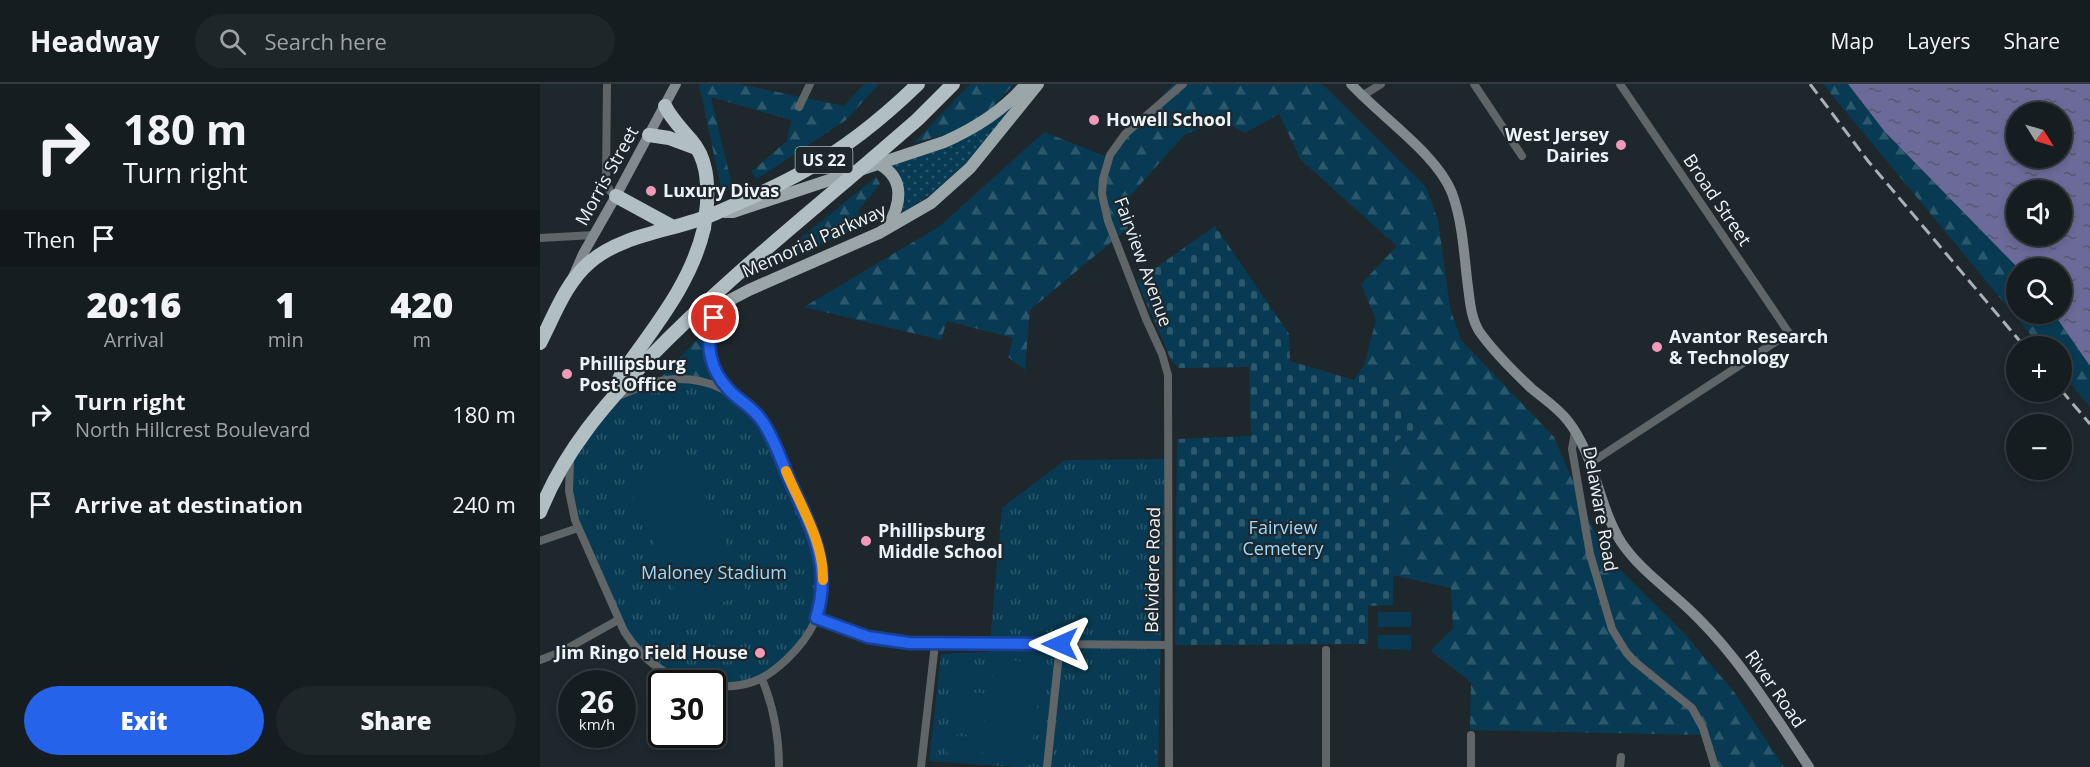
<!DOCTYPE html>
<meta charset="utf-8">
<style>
body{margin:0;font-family:"Open Sans",sans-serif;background:#1f262a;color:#f1f3f6;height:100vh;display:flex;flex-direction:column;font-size:22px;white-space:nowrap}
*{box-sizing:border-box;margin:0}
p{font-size:20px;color:#9ea2a5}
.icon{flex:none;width:33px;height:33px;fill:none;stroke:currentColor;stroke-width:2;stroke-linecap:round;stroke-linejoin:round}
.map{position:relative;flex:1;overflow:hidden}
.side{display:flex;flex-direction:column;background:#161d21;width:540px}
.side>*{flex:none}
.banner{background:#161d21;color:#f1f3f6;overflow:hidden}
.needle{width:39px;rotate:127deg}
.fabs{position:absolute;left:1466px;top:18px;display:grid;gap:12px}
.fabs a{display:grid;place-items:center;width:66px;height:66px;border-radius:50%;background:#161d21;box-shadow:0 3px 9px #0003,0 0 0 2px #353b3f;font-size:30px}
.speed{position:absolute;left:18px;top:586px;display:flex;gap:12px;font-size:30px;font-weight:700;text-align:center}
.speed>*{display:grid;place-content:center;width:78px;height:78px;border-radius:50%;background:#161d21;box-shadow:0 3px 9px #0003,0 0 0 2px #353b3f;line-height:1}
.speed small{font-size:15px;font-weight:400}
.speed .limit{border:3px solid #111;border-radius:9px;background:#fff;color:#111}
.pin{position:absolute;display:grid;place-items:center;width:51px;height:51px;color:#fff;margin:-26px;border:3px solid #fff;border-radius:50%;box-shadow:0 2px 6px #0007}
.me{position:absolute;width:66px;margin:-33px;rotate:270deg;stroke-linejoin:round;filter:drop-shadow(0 0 4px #0008)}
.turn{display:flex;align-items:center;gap:21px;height:126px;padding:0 24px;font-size:27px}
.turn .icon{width:78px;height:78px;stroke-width:2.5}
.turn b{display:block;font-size:42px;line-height:51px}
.then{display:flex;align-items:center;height:57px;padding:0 24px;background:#0003;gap:12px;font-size:22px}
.eta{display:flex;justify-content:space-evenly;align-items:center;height:102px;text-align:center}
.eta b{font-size:36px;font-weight:800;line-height:42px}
.action{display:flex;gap:12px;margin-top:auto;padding:12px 24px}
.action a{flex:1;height:69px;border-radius:36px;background:#2563eb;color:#fff;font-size:24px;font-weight:800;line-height:69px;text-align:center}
.action a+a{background:#1f262a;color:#f1f3f6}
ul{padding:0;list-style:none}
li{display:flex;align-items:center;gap:18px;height:90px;padding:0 24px}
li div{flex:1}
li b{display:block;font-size:22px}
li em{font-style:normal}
header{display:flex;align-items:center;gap:36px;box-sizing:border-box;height:84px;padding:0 30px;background:#161d21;border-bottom:2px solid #353b3f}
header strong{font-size:28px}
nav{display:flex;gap:33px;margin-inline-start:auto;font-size:21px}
.search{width:420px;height:54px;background:#1f262a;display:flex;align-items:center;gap:15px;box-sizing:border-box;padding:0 21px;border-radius:33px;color:#9ea2a5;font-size:22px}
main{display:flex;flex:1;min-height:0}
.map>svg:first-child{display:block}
</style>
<header>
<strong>Headway</strong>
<div class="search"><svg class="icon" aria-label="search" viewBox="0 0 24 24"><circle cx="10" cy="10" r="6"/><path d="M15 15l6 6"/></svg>Search here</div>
<nav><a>Map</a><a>Layers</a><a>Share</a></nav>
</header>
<main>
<section class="side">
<div class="banner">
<div class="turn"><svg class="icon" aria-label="right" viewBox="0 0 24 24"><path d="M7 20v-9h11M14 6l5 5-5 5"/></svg><div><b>180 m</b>Turn right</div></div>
<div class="then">Then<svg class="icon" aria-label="arrive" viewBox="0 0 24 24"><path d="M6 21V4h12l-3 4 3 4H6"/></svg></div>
</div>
<div class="eta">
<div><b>20:16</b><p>Arrival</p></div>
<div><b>1</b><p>min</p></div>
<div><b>420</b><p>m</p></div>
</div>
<ul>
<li><svg class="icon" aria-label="right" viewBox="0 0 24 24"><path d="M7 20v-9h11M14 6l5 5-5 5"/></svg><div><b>Turn right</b><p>North Hillcrest Boulevard</p></div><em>180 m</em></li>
<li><svg class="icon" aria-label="arrive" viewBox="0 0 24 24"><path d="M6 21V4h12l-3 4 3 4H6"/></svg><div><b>Arrive at destination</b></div><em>240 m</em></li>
</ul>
<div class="action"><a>Exit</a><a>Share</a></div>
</section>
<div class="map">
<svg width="1550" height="683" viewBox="0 0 1550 683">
<defs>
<pattern id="grass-dots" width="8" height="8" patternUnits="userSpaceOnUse" patternTransform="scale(1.5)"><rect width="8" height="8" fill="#083b53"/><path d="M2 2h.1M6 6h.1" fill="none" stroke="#2c586c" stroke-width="1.8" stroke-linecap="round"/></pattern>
<pattern id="forest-firs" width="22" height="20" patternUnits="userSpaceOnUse" patternTransform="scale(1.5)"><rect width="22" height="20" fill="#083b53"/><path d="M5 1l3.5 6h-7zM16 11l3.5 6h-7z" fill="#2c586c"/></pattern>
<pattern id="cemetery-stones" width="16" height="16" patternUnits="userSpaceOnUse" patternTransform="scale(1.5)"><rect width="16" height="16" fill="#083b53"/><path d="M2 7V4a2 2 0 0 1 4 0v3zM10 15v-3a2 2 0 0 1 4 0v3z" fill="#2c586c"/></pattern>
<pattern id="park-tufts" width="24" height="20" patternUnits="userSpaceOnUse" patternTransform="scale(1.5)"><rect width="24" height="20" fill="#083b53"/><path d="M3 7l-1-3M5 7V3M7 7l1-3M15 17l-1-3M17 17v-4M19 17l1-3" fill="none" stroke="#2c586c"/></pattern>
<pattern id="water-ripples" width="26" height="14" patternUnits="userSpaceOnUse" patternTransform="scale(1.5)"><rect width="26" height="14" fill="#6b6a98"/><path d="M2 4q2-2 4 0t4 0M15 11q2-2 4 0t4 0" fill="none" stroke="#57586d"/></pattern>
</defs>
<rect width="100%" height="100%" fill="#1e272c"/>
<!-- grass -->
<polygon fill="url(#grass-dots)" points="480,13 433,73 394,108 363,128 361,95 352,82 352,80"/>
<!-- forest -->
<g fill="url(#forest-firs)">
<polygon points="159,0 199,0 304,22 324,0 339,0 306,36 217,95 211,88 247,57 251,36 171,13 193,106 181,104"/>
<polygon points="430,0 474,0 446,30 411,49 374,59"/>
<polygon points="633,0 782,0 886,103 898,136 910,224 921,256 1014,353 1064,470 1143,548 1194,608 1244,683 1173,683 1165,651 930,646 931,598 891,567 913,544 911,504 853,491 855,358 881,341 824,281 836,236 821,200 857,162 761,76 739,30 705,49 681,36 644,51 582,121 588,144 490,226 485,286 468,273 473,254 407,237 401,256 264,223 400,142 504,48 568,73"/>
<polygon points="1283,0 1308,0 1345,48 1478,184 1476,184 1476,230 1514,230 1550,282 1550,323 1521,288 1521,262 1500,262"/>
<polygon points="336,93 340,100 317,128 327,138 296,154 241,178 237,173"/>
<polygon points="162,250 168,276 184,306 114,301"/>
</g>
<!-- cemetery -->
<polygon fill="url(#cemetery-stones)" points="675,142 749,250 750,277 814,296 824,281 881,341 855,358 853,521 828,522 828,560 635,561 637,355 711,352 709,283 638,284 631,276 597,197"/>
<!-- park -->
<g fill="url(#park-tufts)">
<polygon points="118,298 170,301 216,329 279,466 280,520 252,570 209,601 156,600 140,596 95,563 38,444 29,389 42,350 70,315"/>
<polygon points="625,375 618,683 476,683 389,677 401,570 449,568 462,424 525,376"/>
</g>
<!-- pitch -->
<g fill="#083b53">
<polygon points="147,370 207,508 146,534 86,397"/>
<rect x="838" y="528" width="33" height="15"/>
<polygon points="838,551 871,551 871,566 838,565"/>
<polygon points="455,574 503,580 490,680 442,675"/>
<polygon points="418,583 450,587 448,606 415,602"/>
<polygon points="415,606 448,610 445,629 413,625"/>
<polygon points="412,628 445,632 442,651 410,647"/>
<polygon points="409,651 442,654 440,673 407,669"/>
</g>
<!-- water -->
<path fill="url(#water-ripples)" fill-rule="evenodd" d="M1308,0H1550V282L1514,230H1521V184H1478L1345,48ZM1476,28H1521V74H1476ZM1476,106H1521V152H1476Z"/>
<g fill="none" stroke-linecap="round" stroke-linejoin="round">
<!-- street -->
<g stroke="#606667" stroke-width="8">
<polyline points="67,0 66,98 70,107 76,112"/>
<polyline points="934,0 982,72"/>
<polyline points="822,12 841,0"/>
<polyline points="259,23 270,0"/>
<polyline points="0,154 54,151"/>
<path d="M181,222C162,255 167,276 189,306"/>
<path d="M78,312C94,306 109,298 126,296C164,291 201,308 224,339C234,361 244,383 254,406C282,468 305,520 247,575C223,598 205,604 172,602"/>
<polyline points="1035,348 1032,365 1046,447 1050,470 1072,545 1086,568 1094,577 1152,624 1163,644 1175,683"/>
<path d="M30,376L29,407L35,436L84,547C101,574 124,593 156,600"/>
<polyline points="1049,380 1249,249 1080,0"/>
<polyline points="0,457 38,444"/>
<polyline points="276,534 328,553 369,559 628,561"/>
<polyline points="786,566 786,683"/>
<polyline points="0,576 21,568 78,536"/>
<path d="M222,595C234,624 239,651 239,683"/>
<polyline points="381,683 395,560"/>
<polyline points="507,683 520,560"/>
<polyline points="629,683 628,291 622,270 606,235 568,137 562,110 563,95 570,71 585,50 643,0"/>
<polyline points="931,683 931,651"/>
<polyline points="1080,683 1081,673"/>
</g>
<!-- secondary -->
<g stroke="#818a8c" stroke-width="10">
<path d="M811,0C840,32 897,70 912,109C923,139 924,172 928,203C930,218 931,234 939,247C953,267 973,287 991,304C1004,315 1018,324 1028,337C1055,371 1058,421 1081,458C1101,488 1133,508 1158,534C1202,578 1235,632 1269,683"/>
<polyline points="33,193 43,170 76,112 136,0"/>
</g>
<!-- primary -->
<g stroke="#9ba6a8" stroke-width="12">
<path d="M339,80C366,95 361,121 347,144"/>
<path d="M185,128H193L404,58C436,44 464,26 486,0"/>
<polyline points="152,236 209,206 339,149 391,119 430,84 498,0"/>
</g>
<!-- highway -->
<g stroke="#b2bfc2" stroke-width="14">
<path d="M125,22C132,36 142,45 151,56C167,74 168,98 167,120"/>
<polyline points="109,51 129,54 156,64"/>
<polyline points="333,74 377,36 413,0"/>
<polyline points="76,112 133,143"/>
<path d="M0,259C14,232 26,198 50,178C84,149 136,147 176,129C207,115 237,103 266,86C307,63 344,33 378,0"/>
<path d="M75,304L82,289C114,243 151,200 164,144"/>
<path d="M0,428C24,367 65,320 110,273C171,210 239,154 306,97"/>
</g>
<!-- rail -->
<g stroke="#aab1b5" stroke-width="3" stroke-dasharray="12 6" stroke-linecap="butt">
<polyline points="1270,0 1328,77 1484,262"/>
<polyline points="1521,306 1550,340"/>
</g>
<!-- highway-bridge -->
<g stroke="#b2bfc2" stroke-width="14">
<polyline points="306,97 333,74"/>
<polyline points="164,144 167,120"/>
</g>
</g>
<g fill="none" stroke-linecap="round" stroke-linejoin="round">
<!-- route casing -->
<g stroke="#184099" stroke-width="15">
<path id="route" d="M174,234C164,260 170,286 189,306C199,317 213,323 222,337C234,354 241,376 249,395C270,442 293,481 276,534L328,553L369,559L520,560"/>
</g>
<!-- route -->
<use href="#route" stroke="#2563eb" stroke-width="10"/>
<!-- slow -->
<path stroke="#f59e0b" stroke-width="10" d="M246,387C260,421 284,458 283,496"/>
</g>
<!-- markers -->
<g fill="#f09ab7" stroke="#1e272c" stroke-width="2">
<circle cx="554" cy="36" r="6"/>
<circle cx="1081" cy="61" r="6"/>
<circle cx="111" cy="107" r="6"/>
<circle cx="1117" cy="263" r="6"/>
<circle cx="27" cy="290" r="6"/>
<circle cx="326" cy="457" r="6"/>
<circle cx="220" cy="569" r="6"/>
</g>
<g text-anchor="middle" stroke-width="4.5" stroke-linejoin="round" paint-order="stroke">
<!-- shield labels -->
<rect fill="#1e272c" stroke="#afb6ba" stroke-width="1.5" x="255.5" y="63" width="57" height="26" rx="4.5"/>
<g font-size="16" font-weight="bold" fill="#edf3f7">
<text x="284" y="82">US 22</text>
</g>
<!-- poi labels -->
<g font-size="18" font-weight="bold" fill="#edf3f7" stroke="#1e272c" text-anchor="start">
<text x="566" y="42">Howell School</text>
<text x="1069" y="57" text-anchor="end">West Jersey<tspan x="1069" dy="21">Dairies</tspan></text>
<text x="123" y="113">Luxury Divas</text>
<text x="1129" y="259">Avantor Research<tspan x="1129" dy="21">&amp; Technology</tspan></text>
<text x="39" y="286">Phillipsburg<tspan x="39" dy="21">Post Office</tspan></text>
<text x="338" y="453">Phillipsburg<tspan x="338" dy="21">Middle School</tspan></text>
<text x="208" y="575" text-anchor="end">Jim Ringo Field House</text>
</g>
<!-- street labels -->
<g font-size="18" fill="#edf3f7" stroke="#1e272c">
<text transform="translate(67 92) rotate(-61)" y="6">Morris Street</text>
<text transform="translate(1177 116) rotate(56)" y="6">Broad Street</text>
<text transform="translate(274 157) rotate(-24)" y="6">Memorial Parkway</text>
<text transform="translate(603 178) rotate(70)" y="6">Fairview Avenue</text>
<text transform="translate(1060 425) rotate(80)" y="6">Delaware Road</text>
<text transform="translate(613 486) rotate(-89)" y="6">Belvidere Road</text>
<text transform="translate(1235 605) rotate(55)" y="6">River Road</text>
</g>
<!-- park labels -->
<g font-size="18" fill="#9cd9fd" stroke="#1e272c">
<text x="743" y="450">Fairview<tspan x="743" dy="21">Cemetery</tspan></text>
<text x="174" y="495">Maloney Stadium</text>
</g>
</g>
</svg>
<div class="fabs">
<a><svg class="needle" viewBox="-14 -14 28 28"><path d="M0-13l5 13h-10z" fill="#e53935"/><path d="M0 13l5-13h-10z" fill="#9ea2a5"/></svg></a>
<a><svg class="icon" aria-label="sound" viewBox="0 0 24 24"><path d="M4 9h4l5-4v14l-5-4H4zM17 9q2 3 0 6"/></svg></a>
<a><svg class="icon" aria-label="search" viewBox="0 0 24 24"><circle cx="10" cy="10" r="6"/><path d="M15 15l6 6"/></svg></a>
<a>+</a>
<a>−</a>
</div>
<div class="speed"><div>26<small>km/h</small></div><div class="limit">30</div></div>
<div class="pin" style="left:174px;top:234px;background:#d93025"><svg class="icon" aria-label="arrive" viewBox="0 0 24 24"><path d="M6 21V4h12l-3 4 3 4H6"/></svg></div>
<svg class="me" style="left:520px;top:560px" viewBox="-20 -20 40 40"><path d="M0-17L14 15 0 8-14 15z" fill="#2563eb" stroke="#fff" stroke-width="4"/></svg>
</div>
</main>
